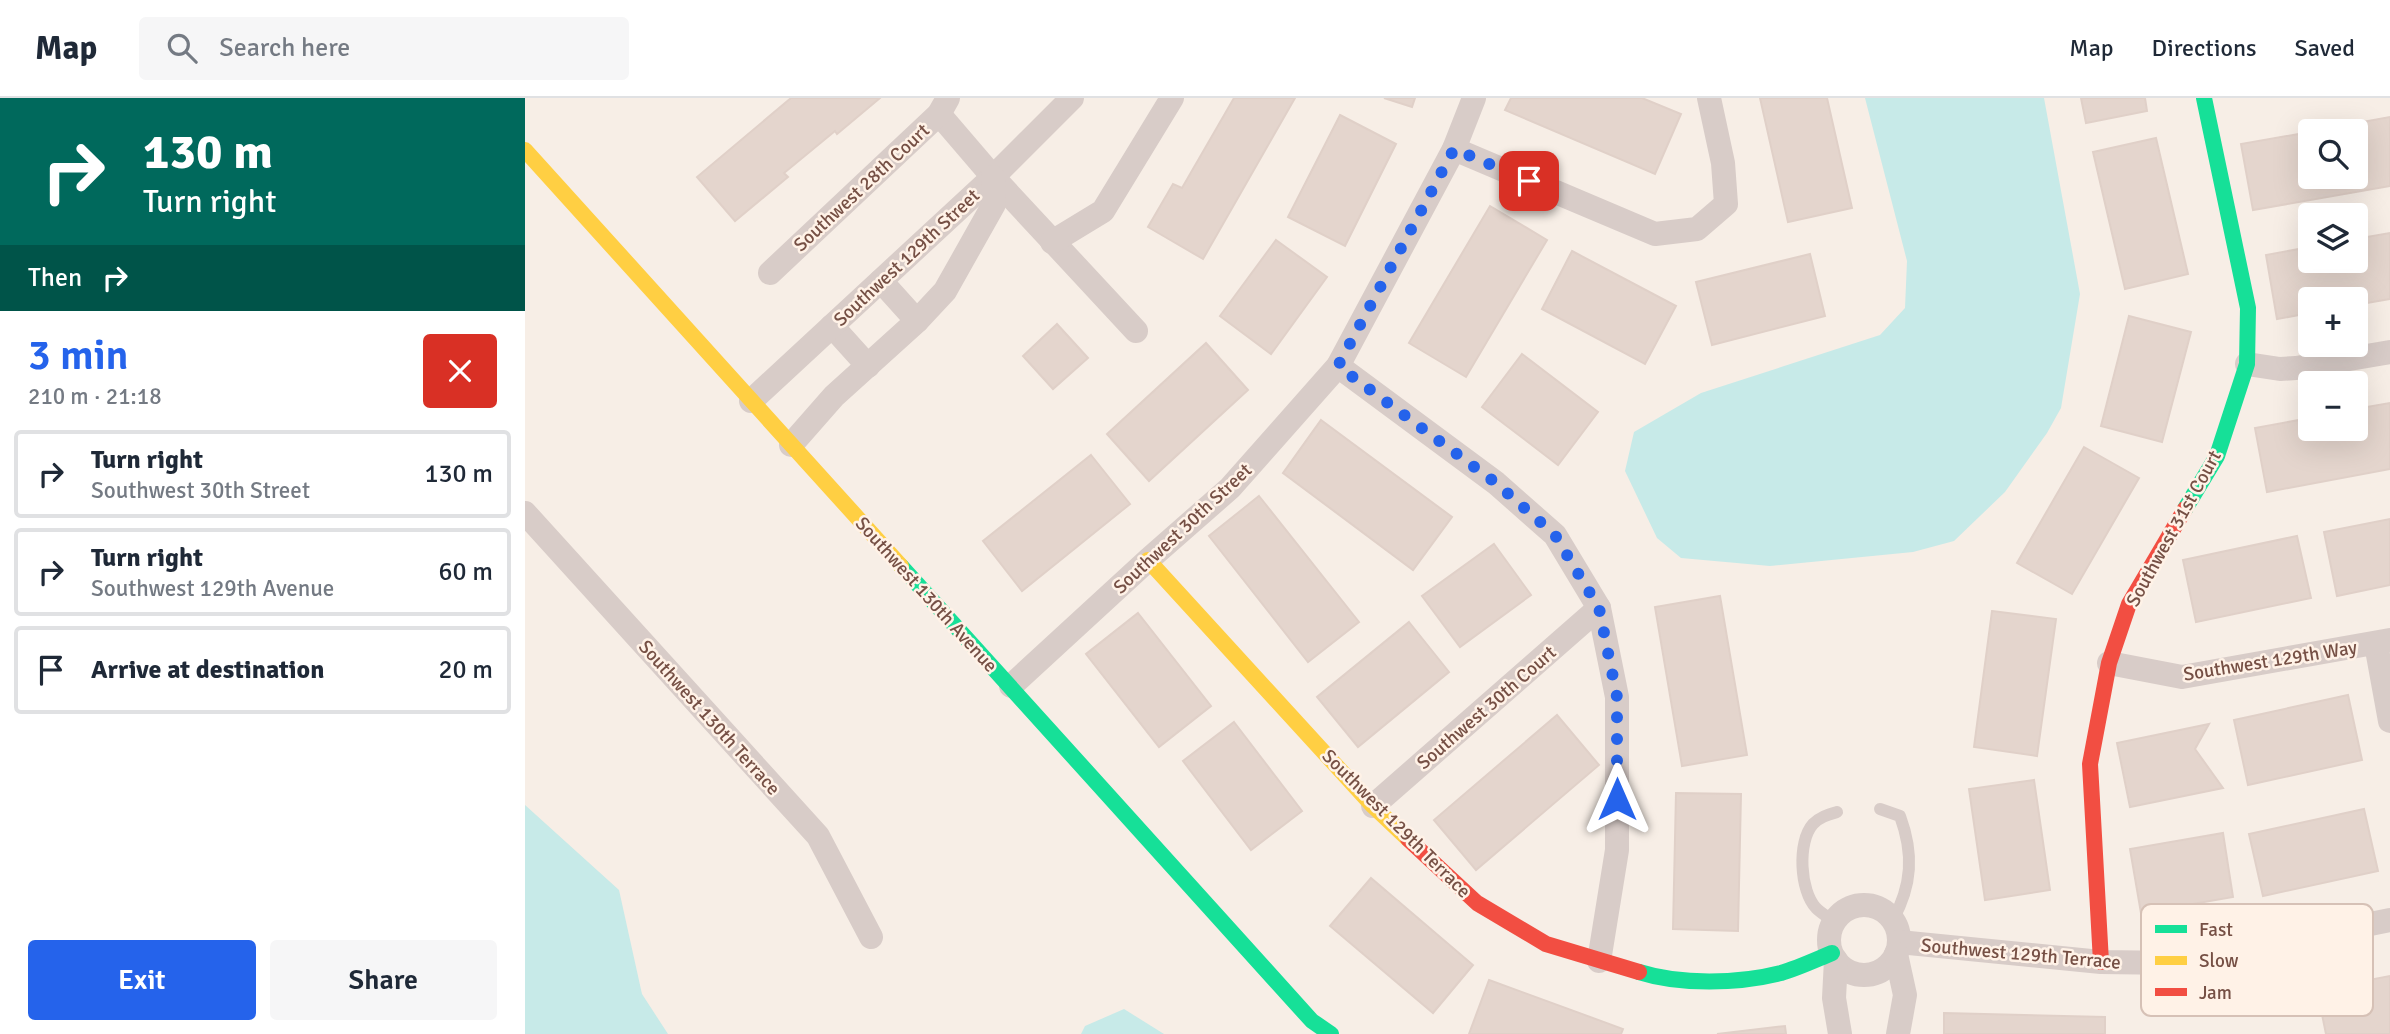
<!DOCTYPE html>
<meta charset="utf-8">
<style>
body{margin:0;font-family:Signika,sans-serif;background:#f6f6f7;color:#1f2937;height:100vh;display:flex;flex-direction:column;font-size:26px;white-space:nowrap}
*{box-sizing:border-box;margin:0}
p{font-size:23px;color:#747a83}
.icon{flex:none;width:38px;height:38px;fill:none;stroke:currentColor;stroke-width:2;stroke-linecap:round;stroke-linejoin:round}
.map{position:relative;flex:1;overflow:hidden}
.details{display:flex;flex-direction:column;background:#fff;width:525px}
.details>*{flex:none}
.banner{background:#00695c;color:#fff;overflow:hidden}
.tools{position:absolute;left:1773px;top:21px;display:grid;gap:14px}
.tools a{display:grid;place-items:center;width:70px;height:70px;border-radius:7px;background:#fff;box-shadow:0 7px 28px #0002;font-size:35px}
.pin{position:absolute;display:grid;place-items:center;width:60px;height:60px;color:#fff;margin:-30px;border-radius:14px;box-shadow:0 4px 10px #0006}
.me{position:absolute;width:77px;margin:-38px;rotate:0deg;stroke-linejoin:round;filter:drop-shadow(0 0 5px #0008)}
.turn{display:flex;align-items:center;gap:24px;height:147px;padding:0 28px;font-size:32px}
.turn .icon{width:91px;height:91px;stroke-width:2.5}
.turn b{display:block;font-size:49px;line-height:60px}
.then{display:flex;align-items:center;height:66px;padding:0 28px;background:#0003;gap:14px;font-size:26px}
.round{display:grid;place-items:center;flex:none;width:74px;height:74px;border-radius:7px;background:#f6f6f7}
.summary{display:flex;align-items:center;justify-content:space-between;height:119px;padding:0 28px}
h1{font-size:42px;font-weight:600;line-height:52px;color:#2563eb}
.cta{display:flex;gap:14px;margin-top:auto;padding:14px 28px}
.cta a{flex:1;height:80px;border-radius:7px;background:#2563eb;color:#fff;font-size:28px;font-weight:600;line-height:80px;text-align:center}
.cta a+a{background:#f6f6f7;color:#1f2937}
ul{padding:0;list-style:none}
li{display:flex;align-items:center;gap:21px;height:88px;margin:0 14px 10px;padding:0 14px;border:4px solid #e0e1e3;border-radius:7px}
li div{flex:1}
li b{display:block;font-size:26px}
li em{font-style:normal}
header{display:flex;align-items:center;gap:42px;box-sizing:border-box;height:98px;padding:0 35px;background:#fff;border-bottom:2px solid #e0e1e3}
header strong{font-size:33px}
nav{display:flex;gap:38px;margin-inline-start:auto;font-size:24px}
.search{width:490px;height:63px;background:#f6f6f7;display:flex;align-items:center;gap:18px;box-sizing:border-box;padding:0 24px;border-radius:7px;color:#747a83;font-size:26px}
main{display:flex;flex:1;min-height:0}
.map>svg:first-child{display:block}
</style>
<header>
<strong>Map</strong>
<div class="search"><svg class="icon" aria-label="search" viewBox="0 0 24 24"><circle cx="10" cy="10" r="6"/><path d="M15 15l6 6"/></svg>Search here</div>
<nav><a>Map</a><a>Directions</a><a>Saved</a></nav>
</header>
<main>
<section class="details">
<div class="banner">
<div class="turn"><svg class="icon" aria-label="right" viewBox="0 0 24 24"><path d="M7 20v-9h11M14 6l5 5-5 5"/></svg><div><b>130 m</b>Turn right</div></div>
<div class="then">Then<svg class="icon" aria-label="right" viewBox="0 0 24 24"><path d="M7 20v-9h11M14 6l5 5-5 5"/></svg></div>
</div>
<div class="summary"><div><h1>3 min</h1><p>210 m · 21:18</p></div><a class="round" style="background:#d93025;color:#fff"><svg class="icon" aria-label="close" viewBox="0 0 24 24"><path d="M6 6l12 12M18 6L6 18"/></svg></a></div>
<ul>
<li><svg class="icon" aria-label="right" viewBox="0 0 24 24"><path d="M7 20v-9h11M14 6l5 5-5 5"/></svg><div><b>Turn right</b><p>Southwest 30th Street</p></div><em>130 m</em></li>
<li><svg class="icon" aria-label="right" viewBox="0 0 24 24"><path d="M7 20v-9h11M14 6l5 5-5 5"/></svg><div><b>Turn right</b><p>Southwest 129th Avenue</p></div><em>60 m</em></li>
<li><svg class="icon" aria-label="arrive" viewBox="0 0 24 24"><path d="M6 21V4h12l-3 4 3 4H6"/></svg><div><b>Arrive at destination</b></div><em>20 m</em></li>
</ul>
<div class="cta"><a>Exit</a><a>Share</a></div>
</section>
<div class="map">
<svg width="1865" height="936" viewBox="0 0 1865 936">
<rect width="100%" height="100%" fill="#f7eee6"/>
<!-- water -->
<g fill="#c7eae8">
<polygon points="1340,0 1519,0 1555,196 1536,310 1522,335 1480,394 1429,443 1388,454 1245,468 1156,460 1132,440 1100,373 1109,334 1176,295 1355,237 1380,210 1382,163"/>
<polygon points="0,707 94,792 117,896 143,936 0,936"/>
<polygon points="599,911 639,936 556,936 560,928"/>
</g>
<!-- building -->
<g fill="#e4d5cd" stroke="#e0d0c8" stroke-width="2">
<polygon points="266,0 355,0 312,36 310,33 259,75 263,79 210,123 172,79"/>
<polygon points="709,0 770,0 678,161 623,129 648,86 657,90"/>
<polygon points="859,0 890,0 887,9"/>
<polygon points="986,0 1117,0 1156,16 1130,76 980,12"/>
<polygon points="1235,0 1302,0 1327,110 1263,124"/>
<polygon points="1556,0 1620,0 1622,13 1561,25"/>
<polygon points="815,17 871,46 820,148 763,119"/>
<polygon points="1865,19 1865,88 1728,112 1716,46 1785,34 1785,79 1830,79 1830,33 1788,33"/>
<polygon points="1631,40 1663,176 1600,191 1568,54"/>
<polygon points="965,108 1022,142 941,279 884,245"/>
<polygon points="1865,135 1865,201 1830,207 1830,201 1785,201 1785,215 1752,221 1741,157 1785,149 1785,163 1830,163 1830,141"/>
<polygon points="751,142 802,179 746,256 695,218"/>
<polygon points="1047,153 1151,208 1120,266 1017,211"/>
<polygon points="1285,156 1300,218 1187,247 1171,184"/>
<polygon points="1604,218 1666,234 1637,344 1576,328"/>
<polygon points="532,226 563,260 528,291 498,258"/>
<polygon points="681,245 723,292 624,383 582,336"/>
<polygon points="997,256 1073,314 1033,367 957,309"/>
<polygon points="1865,305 1865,371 1742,394 1730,330 1785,320 1785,331 1830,331 1830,311"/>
<polygon points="796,322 927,419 888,472 758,375"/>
<polygon points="1559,349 1614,380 1547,496 1492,465"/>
<polygon points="566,357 605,406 497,493 458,443"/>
<polygon points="734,398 834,524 783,564 684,438"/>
<polygon points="1865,421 1865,487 1812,498 1799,434"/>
<polygon points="1772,438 1786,500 1671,524 1658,462"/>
<polygon points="969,446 1006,497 935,549 897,498"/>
<polygon points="1195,498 1222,657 1157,668 1130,509"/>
<polygon points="1467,513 1531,521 1512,658 1449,649"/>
<polygon points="613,515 686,608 634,649 561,556"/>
<polygon points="884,524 924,574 833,649 792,599"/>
<polygon points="1823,597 1837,662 1723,687 1709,622"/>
<polygon points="1032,617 1074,667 951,772 909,722"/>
<polygon points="709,624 777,713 726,752 658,663"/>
<polygon points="1684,626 1670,651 1698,690 1605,709 1592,645"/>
<polygon points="1509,682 1525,792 1460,802 1444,691"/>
<polygon points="1151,695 1216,696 1213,833 1148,831"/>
<polygon points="1839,711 1853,773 1738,798 1724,736"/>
<polygon points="1698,735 1708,799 1616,815 1605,751"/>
<polygon points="846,780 948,867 908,915 805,828"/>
<polygon points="1865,878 1865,936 1801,936 1792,892"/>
<polygon points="964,882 1098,931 1096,936 944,936"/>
<polygon points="1419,915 1580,919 1580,936 1419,936"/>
<polygon points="1260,928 1261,936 1192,936"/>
</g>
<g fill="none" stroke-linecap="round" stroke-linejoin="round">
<!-- lane -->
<g stroke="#d8ccc8" stroke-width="12">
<path d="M1355,711L1375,718C1389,756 1387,787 1368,822"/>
<path d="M1309,824C1303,819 1296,815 1291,810C1275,793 1272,744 1288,726C1295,719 1302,717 1312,714"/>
</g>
<!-- street -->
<g stroke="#d8ccc8" stroke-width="24">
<polyline points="414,16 468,79 611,233"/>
<polyline points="929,51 1130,136 1172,131 1201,106 1198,65 1184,0"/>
<polyline points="527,144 578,113 647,0"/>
<polyline points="245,175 414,16 423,0"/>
<polyline points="356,183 392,223"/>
<polyline points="307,228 343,268"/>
<polyline points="1722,266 1755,271 1771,270 1865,254"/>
<polyline points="813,268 971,385 1030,437 1074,510 1092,599 1092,752 1074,863"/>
<polyline points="226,303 468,79 547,0"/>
<polyline points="266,347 309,298 392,223 420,193 469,106 468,79"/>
<polyline points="0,415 293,738 346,839"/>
<polyline points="1851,546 1865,623"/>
<polyline points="1584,565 1657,579 1865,542"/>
<polyline points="486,588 623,462 705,390 813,268 929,51 949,0"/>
<polyline points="848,708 1074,510"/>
<circle cx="1339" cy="842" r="35"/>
<polyline points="1374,844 1576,864 1651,865 1865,822"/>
<polyline points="1371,856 1380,897 1373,936"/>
<polyline points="1311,862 1309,900 1315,936"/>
</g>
<!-- fast -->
<g stroke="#16e098" stroke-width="16">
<polyline points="1660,411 1692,358 1722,266 1723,210 1679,0"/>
<polyline points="376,468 787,923 806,936"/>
<path d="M1114,874C1155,887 1213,886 1256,875C1273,870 1290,862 1307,855"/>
</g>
<!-- slow -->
<g stroke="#ffcf43" stroke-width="16">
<polyline points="0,52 376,468"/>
<polyline points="623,462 848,708 883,741"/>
</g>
<!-- jam -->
<g stroke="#f24e42" stroke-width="16">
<polyline points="883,741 952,805 1021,846 1114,874"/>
<polyline points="1576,864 1565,666 1584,565 1604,506 1660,411"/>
</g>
</g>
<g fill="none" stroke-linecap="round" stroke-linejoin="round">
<!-- route -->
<polyline stroke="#2563eb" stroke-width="12" stroke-dasharray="0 21.6" points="1004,83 929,51 813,268 971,385 1030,437 1074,510 1092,599 1092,701"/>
</g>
<g text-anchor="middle" stroke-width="5" stroke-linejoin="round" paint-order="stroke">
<!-- street labels -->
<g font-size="19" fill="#765045" stroke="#fff2e7">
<text transform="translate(336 89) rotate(-43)" y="7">Southwest 28th Court</text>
<text transform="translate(381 159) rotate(-43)" y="7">Southwest 129th Street</text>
<text transform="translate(657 430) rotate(-43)" y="7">Southwest 30th Street</text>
<text transform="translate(1648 430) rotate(-61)" y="7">Southwest 31st Court</text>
<text transform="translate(402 496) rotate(48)" y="7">Southwest 130th Avenue</text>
<text transform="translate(1745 562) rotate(-9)" y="7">Southwest 129th Way</text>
<text transform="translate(961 609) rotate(-41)" y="7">Southwest 30th Court</text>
<text transform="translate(185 619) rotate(48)" y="7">Southwest 130th Terrace</text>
<text transform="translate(872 725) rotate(45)" y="7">Southwest 129th Terrace</text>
<text transform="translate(1496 855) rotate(5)" y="7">Southwest 129th Terrace</text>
</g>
</g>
<!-- legend -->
<rect x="1616" y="806" width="232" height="112" rx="10" fill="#fff2e7" stroke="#d6c1b6" stroke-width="2"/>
<rect x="1630" y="827" width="32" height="8" fill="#16e098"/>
<rect x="1630" y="858" width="32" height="9" fill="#ffcf43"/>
<rect x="1630" y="890" width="32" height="8" fill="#f24e42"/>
<g font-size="19" fill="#765045">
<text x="1674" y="838">Fast</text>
<text x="1674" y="869">Slow</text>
<text x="1674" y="901">Jam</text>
</g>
</svg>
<div class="tools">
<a><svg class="icon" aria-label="search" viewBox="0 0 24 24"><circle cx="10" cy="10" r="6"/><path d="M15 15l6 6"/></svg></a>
<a><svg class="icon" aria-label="layers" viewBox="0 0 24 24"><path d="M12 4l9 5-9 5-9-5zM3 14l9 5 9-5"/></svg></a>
<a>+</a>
<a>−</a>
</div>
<div class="pin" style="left:1004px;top:83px;background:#d93025"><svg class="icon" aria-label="arrive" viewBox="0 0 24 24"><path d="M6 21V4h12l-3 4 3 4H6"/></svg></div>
<svg class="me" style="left:1092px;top:701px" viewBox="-20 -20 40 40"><path d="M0-17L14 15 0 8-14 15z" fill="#2563eb" stroke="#fff" stroke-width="4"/></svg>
</div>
</main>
